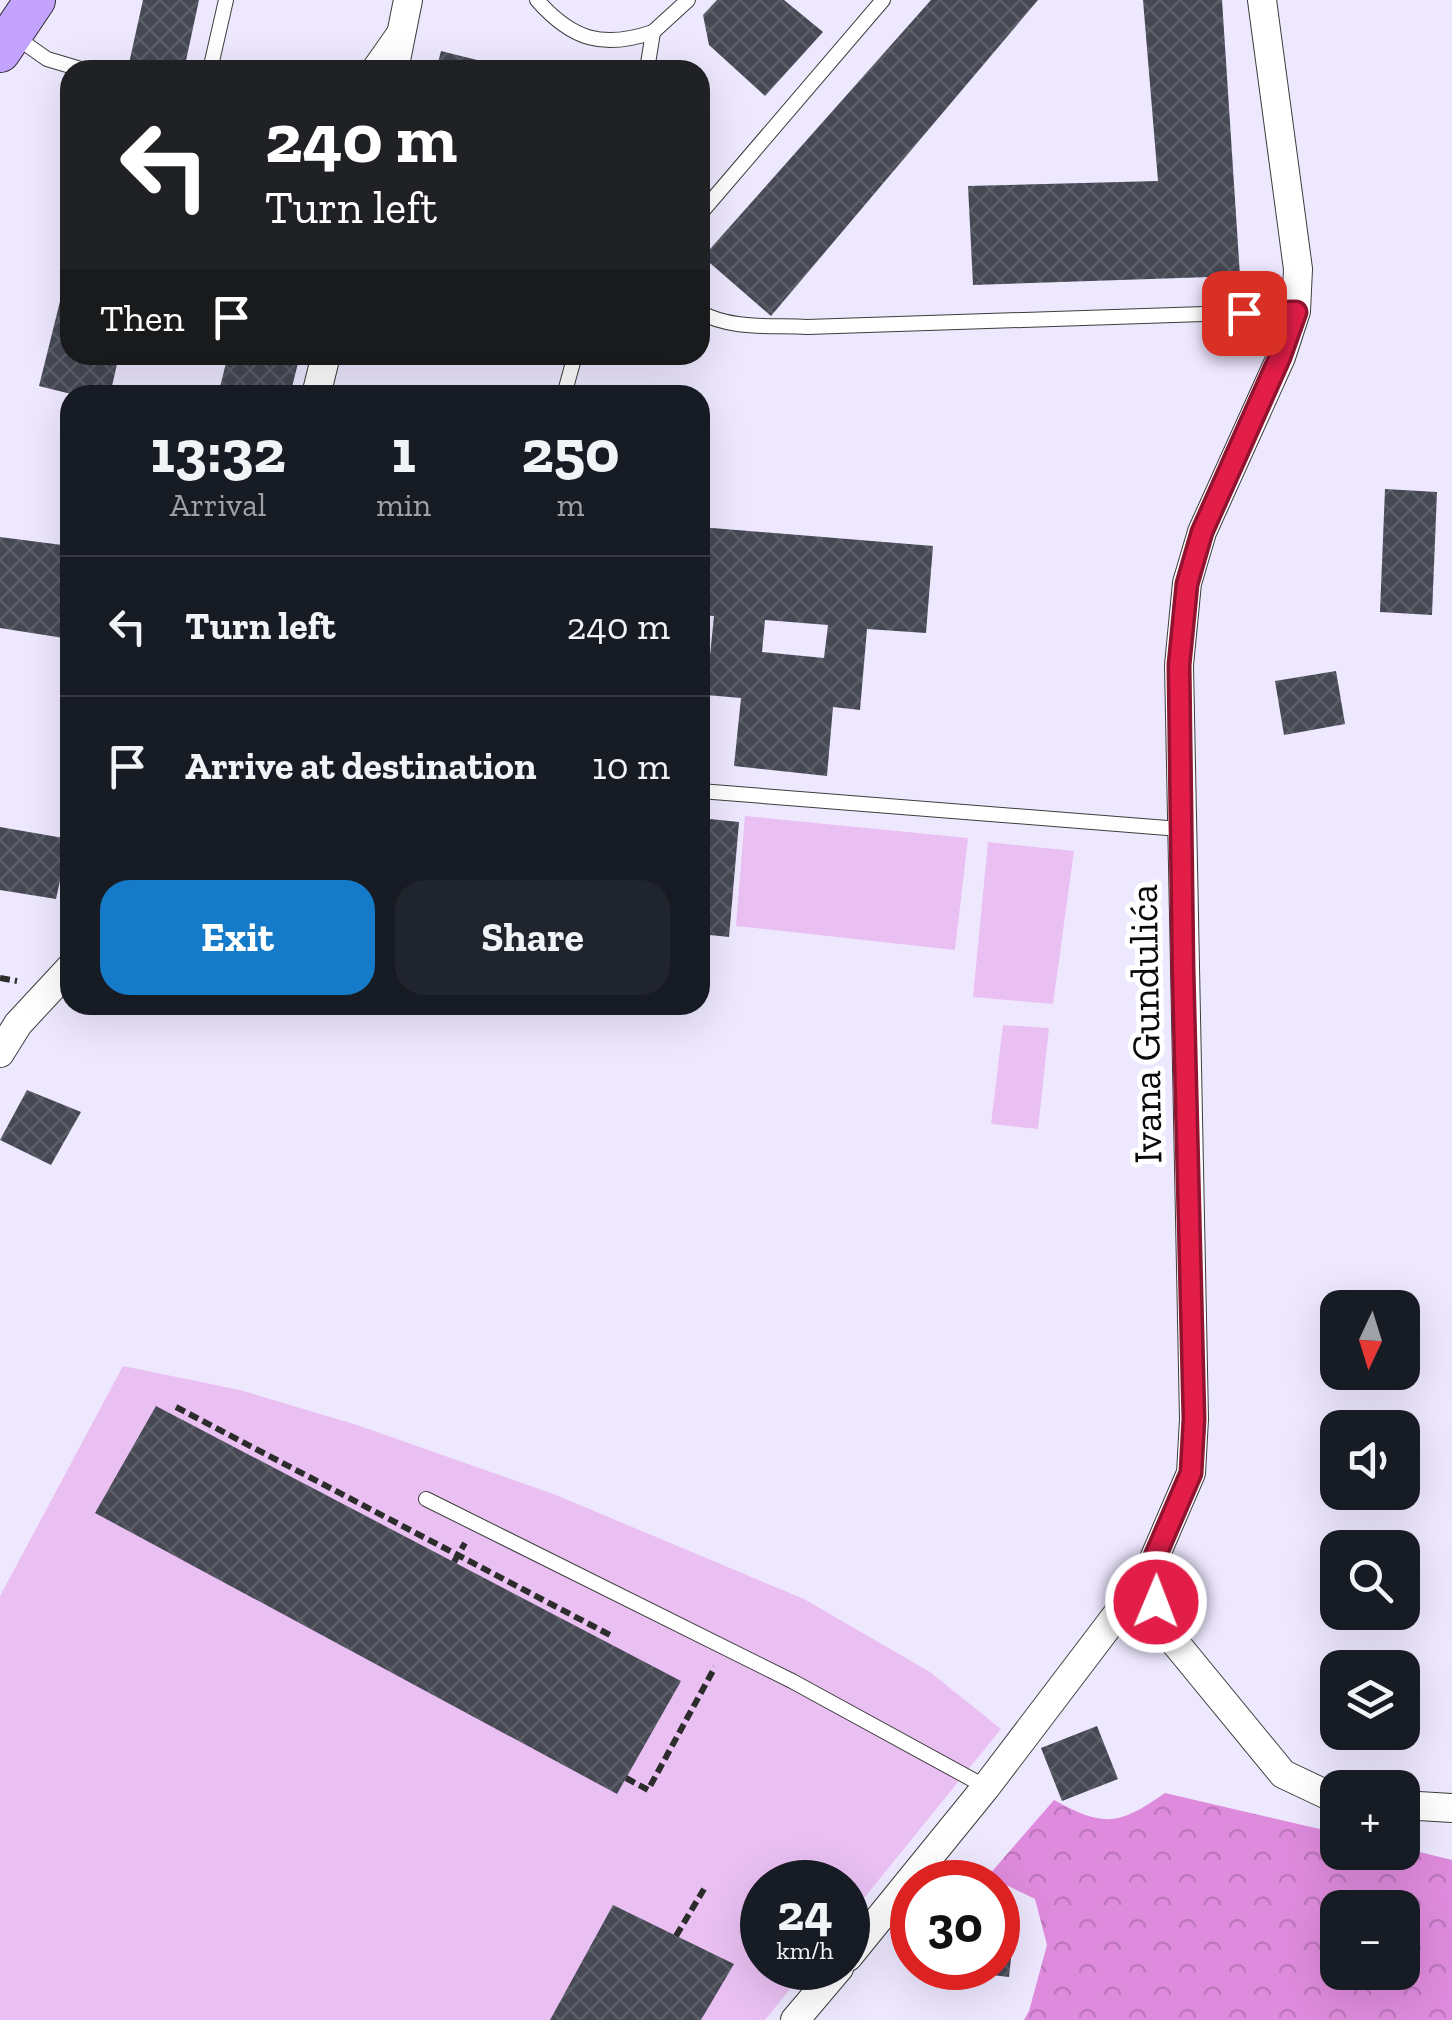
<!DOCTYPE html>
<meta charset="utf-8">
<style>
body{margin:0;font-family:"Zilla Slab",serif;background:#20242c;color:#f1f3f6;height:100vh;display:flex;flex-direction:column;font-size:38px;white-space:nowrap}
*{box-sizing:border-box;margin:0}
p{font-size:32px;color:#9ea1a6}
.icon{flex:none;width:55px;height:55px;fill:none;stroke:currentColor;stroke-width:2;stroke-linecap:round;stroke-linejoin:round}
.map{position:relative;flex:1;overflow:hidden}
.drawer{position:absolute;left:60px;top:385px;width:650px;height:630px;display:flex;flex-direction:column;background:#171b24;border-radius:30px;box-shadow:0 10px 40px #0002}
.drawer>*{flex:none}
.hud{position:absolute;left:60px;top:60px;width:650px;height:305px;border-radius:30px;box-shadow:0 10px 40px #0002;background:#202124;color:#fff;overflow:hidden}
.needle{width:65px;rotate:184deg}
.controls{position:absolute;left:1320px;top:1290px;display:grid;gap:20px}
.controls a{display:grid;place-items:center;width:100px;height:100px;border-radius:20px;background:#171b24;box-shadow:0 10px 40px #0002;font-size:50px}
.speed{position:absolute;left:740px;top:1860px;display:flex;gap:20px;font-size:50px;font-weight:700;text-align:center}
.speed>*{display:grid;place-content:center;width:130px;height:130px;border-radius:50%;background:#171b24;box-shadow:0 10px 40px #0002;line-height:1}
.speed small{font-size:25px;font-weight:400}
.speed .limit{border:15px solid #d22;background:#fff;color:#111}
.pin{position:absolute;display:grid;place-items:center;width:85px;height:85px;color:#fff;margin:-42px;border-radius:20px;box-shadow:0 5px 15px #0006}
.me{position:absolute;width:110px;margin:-55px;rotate:1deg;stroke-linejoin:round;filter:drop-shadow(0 0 8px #0008)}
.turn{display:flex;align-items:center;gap:35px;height:210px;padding:0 40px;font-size:45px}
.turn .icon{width:130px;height:130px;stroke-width:2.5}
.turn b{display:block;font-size:70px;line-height:85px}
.then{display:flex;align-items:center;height:95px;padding:0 40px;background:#0003;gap:20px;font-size:38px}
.eta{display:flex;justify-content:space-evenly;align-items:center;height:170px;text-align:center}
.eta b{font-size:60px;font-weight:700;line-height:70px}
.action{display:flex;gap:20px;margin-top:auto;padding:20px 40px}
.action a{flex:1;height:115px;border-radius:30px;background:#157bc8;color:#fff;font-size:40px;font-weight:700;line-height:115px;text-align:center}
.action a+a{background:#20242c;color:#f1f3f6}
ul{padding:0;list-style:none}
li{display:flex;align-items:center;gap:30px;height:140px;padding:0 40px;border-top:2px solid #363941}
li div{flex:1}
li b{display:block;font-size:38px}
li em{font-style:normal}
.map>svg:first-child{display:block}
</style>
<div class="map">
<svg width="1452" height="2020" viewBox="0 0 1452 2020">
<defs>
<pattern id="forest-crowns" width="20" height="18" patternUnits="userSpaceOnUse" patternTransform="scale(2.5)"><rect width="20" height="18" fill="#df8bdd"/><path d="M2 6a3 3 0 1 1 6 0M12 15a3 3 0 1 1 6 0" fill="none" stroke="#be77bc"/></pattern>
<pattern id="building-cross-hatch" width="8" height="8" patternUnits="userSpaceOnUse" patternTransform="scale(2.5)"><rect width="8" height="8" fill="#464854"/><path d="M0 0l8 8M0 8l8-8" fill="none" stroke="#5c5e68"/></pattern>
</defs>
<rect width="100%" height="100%" fill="#eee8ff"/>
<!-- forest -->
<path fill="url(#forest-crowns)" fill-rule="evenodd" d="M1165,1793L1337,1833L1338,1852H1402L1403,1848L1452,1860V2020H1024L1029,2011L1047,1945L1035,1899L988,1876L1054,1800C1105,1828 1119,1825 1165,1793ZM1338,1908H1402V1972H1338Z"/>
<!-- pitch -->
<g fill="#eac0f3">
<polygon points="745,816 968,838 955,950 736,926"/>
<polygon points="988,842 1074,851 1053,1004 973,997"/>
<polygon points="1003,1025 1049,1028 1038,1129 991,1124"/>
<polygon points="123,1366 240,1390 357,1425 556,1495 804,1599 930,1672 1001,1729 848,1918 848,1882 762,1882 762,1968 807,1968 765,2020 0,2020 0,1596"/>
</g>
<!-- building -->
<g fill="url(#building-cross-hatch)" fill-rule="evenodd">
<polygon points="143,0 199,0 184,70 128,68"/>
<polygon points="717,0 784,0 823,32 765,96 709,45 703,15"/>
<polygon points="931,0 1038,0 771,316 703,257"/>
<polygon points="1143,0 1222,0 1240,276 973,285 968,186 1158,181"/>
<polygon points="441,51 513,69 513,70 436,70"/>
<polygon points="69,265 70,355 119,355 110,395 75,395 39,386"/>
<polygon points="228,355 300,355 290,395 218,395"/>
<polygon points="1385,489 1437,492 1432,615 1380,612"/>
<path d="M700,527L933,546L926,633L867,629L860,710L833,707L827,776L734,766L741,698L706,695L714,616L700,615ZM765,620L828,625L824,658L762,652Z"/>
<polygon points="0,537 70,546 70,639 0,628"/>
<polygon points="1336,671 1345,724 1284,735 1275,681"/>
<polygon points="700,818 739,822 729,937 700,934"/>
<polygon points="0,827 69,839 56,899 0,890"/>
<polygon points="142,1005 192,1005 190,1015"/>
<polygon points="27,1090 81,1112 51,1165 0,1140"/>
<polygon points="156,1406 681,1681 617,1794 95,1513"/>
<polygon points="1097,1726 1118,1779 1062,1801 1041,1748"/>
<polygon points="613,1905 734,1964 701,2020 550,2020"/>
<polygon points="998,1920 1015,1922 1009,1977 955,1971 955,1968 998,1968"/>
</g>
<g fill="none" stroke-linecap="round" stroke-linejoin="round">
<!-- lane casing -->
<g stroke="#3d3d3d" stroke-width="16">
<g id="lane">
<path d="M537,0C572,40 603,49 653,32L647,70"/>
<polyline points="653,32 688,0"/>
<polyline points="13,35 47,59 84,70"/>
<polyline points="210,70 226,0"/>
<polyline points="367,70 395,30"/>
<polyline points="700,214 883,0"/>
<path d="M700,312C731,330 772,325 807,327L1296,311"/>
<polyline points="564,395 575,355"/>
<polyline points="700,791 1180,829"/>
<polyline points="426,1499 792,1681 986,1787"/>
</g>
</g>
<!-- street casing -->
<g stroke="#3d3d3d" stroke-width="30">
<g id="street">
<polyline points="394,70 408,0"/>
<polyline points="316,395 326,355"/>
<polyline points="0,1053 18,1024 70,968"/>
<polyline points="1147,1575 1164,1629 1283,1774 1338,1800"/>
<polyline points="1402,1805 1452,1808"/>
<polyline points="848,1957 986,1787 1147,1575 1191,1473 1194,1419 1179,665 1187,583 1202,532 1281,357 1296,311 1298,269 1262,0"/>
<polyline points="795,2020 839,1968"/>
</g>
</g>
<!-- secondary casing -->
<g stroke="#2c2c2c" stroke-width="42">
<polyline id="secondary" points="0,52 35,0"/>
</g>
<!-- path -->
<g stroke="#2c2c2c" stroke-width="6" stroke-dasharray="10 5" stroke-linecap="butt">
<polyline points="0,978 17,981"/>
<polyline points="176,1407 610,1635"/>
<polyline points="454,1562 465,1543"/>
<polyline points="626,1778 648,1790 715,1667"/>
<polyline points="676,1936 704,1889"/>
</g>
<!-- lane -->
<use href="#lane" stroke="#fff" stroke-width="14"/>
<!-- street -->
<use href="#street" stroke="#fff" stroke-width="28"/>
<!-- secondary -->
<use href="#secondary" stroke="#c4a3ff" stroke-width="40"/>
</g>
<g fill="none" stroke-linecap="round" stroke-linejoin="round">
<!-- route casing -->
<g stroke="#92132f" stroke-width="25">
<polyline id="route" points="1156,1602 1147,1575 1191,1473 1194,1419 1183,970 1179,665 1187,584 1202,532 1280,357 1296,312 1244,313"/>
</g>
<!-- route -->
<use href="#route" stroke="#e11d48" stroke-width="18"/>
</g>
<g text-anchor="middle" stroke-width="10" stroke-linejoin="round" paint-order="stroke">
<!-- street labels -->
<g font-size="40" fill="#0a0a0a" stroke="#fff">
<text transform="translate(1145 1024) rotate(-91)" y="14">Ivana Gundulića</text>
</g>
</g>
</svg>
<div class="controls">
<a><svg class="needle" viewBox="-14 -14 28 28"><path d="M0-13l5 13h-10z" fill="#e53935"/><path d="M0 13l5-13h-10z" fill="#9ea1a6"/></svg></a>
<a><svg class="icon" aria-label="sound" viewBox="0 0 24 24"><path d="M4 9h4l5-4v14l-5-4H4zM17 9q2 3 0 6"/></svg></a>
<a><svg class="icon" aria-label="search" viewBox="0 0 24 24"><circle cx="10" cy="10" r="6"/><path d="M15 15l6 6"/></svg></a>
<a><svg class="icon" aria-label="layers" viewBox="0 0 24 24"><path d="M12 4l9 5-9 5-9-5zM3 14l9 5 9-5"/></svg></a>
<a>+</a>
<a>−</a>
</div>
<div class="speed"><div>24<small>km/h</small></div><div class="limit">30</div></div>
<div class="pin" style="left:1244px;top:313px;background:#d93025"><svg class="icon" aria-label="arrive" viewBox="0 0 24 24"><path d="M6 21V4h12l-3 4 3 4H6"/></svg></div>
<svg class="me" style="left:1156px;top:1602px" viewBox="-20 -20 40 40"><circle r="17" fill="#e11d48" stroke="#fff" stroke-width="3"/><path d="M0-11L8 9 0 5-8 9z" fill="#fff"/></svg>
<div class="hud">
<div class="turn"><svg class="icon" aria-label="left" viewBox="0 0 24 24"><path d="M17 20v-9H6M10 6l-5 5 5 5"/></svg><div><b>240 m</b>Turn left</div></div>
<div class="then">Then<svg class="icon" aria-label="arrive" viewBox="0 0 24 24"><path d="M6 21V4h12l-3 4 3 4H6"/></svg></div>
</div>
<section class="drawer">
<div class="eta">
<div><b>13:32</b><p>Arrival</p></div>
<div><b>1</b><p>min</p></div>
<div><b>250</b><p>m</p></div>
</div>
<ul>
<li><svg class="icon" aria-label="left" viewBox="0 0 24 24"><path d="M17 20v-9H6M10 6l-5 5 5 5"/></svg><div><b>Turn left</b></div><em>240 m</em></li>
<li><svg class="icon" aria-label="arrive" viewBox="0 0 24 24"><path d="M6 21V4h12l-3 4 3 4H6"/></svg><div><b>Arrive at destination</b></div><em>10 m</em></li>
</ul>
<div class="action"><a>Exit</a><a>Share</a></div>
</section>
</div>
